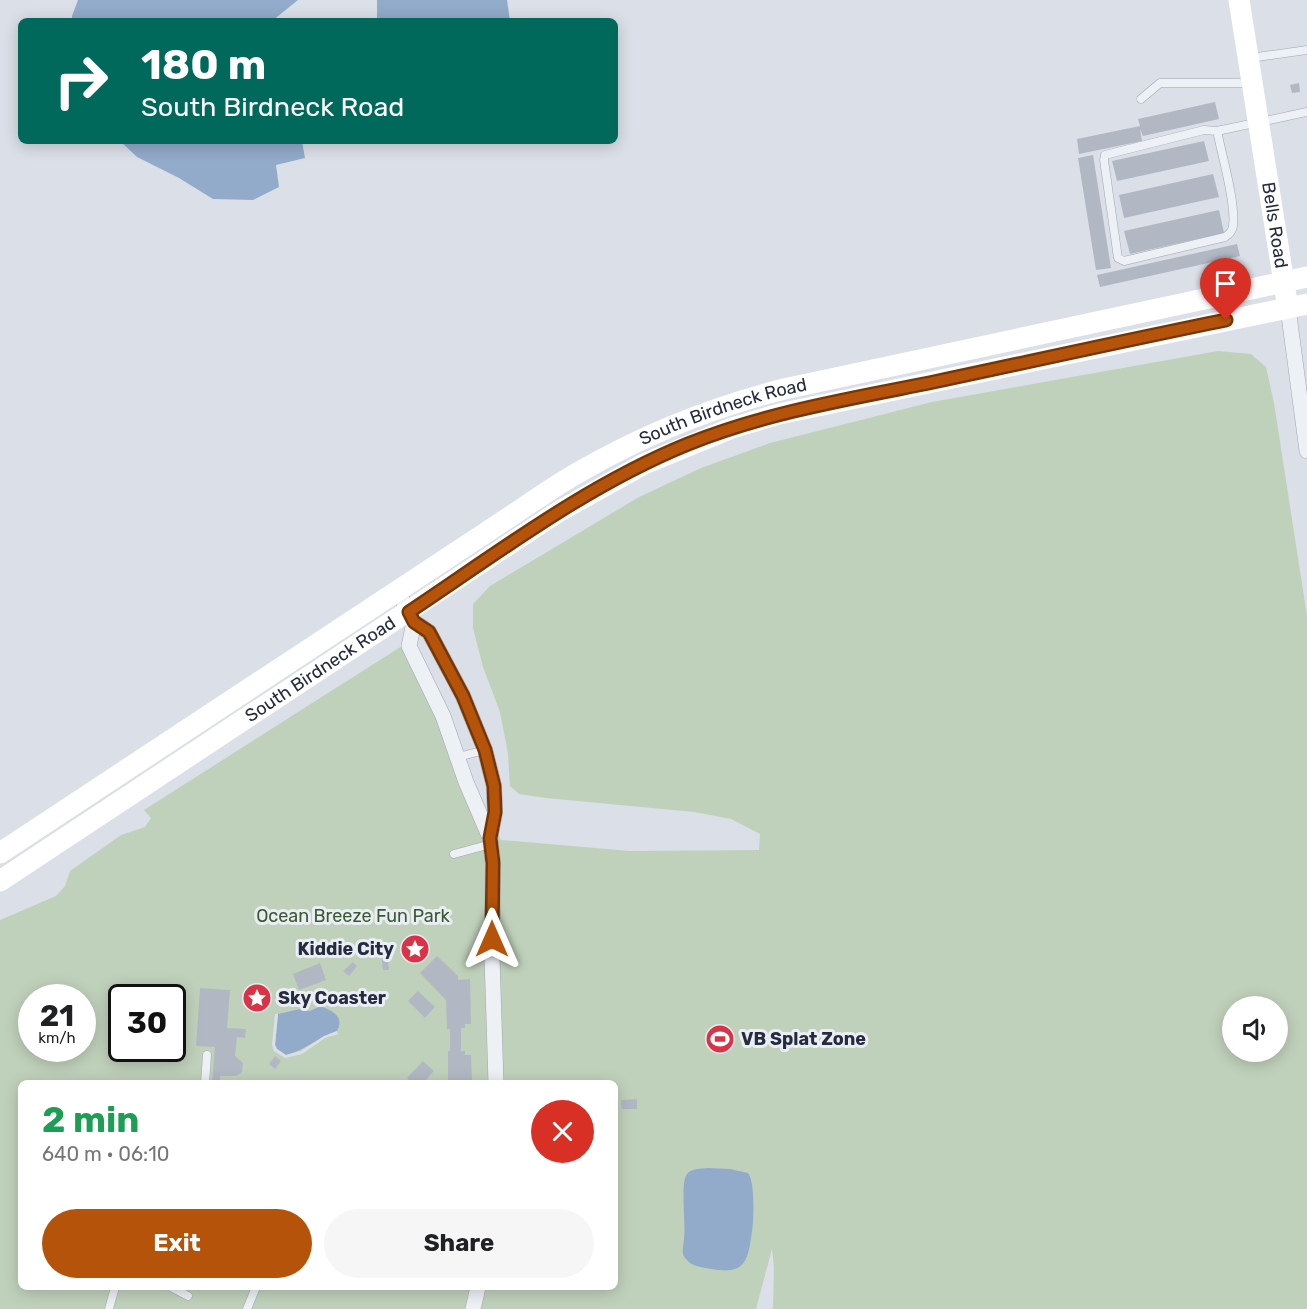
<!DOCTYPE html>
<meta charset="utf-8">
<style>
body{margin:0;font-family:Rubik,sans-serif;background:#f6f6f6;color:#202124;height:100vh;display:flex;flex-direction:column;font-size:22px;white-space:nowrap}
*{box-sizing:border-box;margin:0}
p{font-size:20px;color:#757577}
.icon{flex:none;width:33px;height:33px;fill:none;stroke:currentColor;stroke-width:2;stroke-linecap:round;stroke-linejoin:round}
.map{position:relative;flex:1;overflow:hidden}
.drawer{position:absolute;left:18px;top:1080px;width:600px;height:210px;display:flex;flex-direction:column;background:#fff;border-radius:9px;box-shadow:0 3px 15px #0003}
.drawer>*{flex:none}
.guide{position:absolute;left:18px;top:18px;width:600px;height:126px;border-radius:9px;box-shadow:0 3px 15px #0003;background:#00695c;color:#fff;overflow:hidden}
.fabs{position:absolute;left:1222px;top:996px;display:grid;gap:12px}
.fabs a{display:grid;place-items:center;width:66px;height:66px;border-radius:50%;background:#fff;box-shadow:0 3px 15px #0003;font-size:30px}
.speed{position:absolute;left:18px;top:984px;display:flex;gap:12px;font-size:30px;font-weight:700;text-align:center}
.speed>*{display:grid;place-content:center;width:78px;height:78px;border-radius:50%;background:#fff;box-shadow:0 3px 15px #0003;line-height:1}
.speed small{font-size:15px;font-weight:400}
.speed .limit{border:3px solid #111;border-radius:9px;background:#fff;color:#111}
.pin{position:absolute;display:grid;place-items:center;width:51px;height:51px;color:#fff;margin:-62px -26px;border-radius:50% 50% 50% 0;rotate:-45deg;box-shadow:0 0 6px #0007}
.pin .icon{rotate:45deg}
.me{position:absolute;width:66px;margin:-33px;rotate:0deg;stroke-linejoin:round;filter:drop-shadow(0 0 4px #0008)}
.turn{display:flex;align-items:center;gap:21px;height:126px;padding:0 24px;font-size:27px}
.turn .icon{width:78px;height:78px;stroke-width:2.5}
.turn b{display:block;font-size:42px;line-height:51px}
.round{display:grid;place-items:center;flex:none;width:63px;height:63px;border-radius:32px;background:#f6f6f6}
.summary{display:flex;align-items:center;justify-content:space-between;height:102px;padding:0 24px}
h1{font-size:36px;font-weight:700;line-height:45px;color:#1e9e55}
.cta{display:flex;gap:12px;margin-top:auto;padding:12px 24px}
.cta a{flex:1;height:69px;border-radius:36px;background:#b45309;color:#fff;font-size:24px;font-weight:700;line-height:69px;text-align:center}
.cta a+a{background:#f6f6f6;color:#202124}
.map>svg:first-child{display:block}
</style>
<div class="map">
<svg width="1307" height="1309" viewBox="0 0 1307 1309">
<rect width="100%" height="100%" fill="#dbdfe7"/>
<!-- green -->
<path fill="#c0d1bb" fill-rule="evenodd" d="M1218,351L1251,354L1266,367L1274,403L1307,616V1309H771L773,1308L774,1268L772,1249L756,1309H0V920L56,896L65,886L70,871L121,835L145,827L151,818L144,810L402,646L501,840L630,851L759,850L760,834L731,819L694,812L546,798L519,794L510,786L508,754L500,712L483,667L473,628V604L490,586L639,497L701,468L770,443L932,402ZM32,998H82V1048H32ZM122,998H172V1048H122ZM1233,1006H1278V1052H1233ZM21,1083H615V1287H21Z"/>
<!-- water -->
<g fill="#92abca">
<polygon points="78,0 298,0 272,21 72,21 72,16"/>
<polygon points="377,0 507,0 510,21 377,21"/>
<polygon points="120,141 302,141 305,158 276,165 279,187 253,200 213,199 179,178 137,157"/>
<path d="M321,1006C332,1011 345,1016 337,1031C318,1038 305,1050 286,1055L277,1049L275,1045L278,1014L300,1009L310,1011Z"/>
<path d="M708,1168L730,1169L748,1173C755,1181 754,1220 752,1231C748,1262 745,1275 711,1269C702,1267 692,1267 686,1259C680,1253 684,1245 684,1238C686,1224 680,1182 687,1174C692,1168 700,1169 708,1168Z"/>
</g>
<!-- pier -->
<polygon fill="#dbdfe7" points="275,1014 278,1014 275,1045 277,1049 286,1055 301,1051 324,1036 337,1031 338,1034 325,1038 302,1054 285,1058 274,1051 272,1045"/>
<!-- building -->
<g fill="#b1b8c4">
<polygon points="1299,83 1300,92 1292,93 1290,85"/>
<polygon points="1215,102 1219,119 1143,136 1140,129 1142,141 1079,154 1077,139 1140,126 1138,119"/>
<polygon points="1204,141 1209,161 1117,181 1112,161"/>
<polygon points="1093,155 1111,268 1096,270 1078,158"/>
<polygon points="1213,174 1219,197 1124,218 1119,195"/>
<polygon points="1219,210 1224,233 1130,254 1124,231"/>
<polygon points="1237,244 1240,256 1100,287 1097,275"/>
<polygon points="383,952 387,952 389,970 383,970 381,953"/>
<polygon points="437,956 458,976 458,980 470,979 471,1024 465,1024 465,1028 461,1028 461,1051 465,1051 465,1055 471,1055 472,1082 446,1083 448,1081 448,1051 450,1051 450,1029 447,1029 446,1000 420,973"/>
<polygon points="353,962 357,966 349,976 343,971"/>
<polygon points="320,963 326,980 299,990 293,974"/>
<polygon points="200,988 230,990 227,1028 246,1029 245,1038 237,1037 235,1056 243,1063 242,1072 236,1076 220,1076 220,1083 212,1083 215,1047 196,1046"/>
<polygon points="418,991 435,1007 425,1018 408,1001"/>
<polygon points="275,1056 281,1061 275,1069 269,1064"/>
<polygon points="423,1061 434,1071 423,1083 412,1083 407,1078"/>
<polygon points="637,1099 637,1109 622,1109 621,1100"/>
</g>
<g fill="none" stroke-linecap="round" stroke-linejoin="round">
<!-- lane casing -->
<g stroke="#a0a6b1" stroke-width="9">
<g id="lane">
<polyline points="1250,58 1307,50"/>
<polyline points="1141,99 1160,83 1251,83"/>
<path d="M1217,131C1222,155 1236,204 1233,226C1232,232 1229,234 1225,237L1124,261L1118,258L1104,160L1105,155L1204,130L1217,131L1307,112"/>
<polyline points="458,757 485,750"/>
<polyline points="454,854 491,844"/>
<polyline points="205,1083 207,1055"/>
<polyline points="171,1287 188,1296"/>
<polyline points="109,1309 115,1287"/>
<polyline points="247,1309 256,1287"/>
</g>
</g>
<!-- street casing -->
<g stroke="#a0a6b1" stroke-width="16">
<g id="street">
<polyline points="1288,308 1307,451"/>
<polyline points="397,590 414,622 429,632 463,696 485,750 494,786 495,812 490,838 493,863 492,957 496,1083"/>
<polyline points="414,622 409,646 443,716 466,782 490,838"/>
<polyline points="473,1309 478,1287"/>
</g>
</g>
<!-- lane -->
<use href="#lane" stroke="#edf0f5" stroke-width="8"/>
<!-- street -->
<use href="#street" stroke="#edf0f5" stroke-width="15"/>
<!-- secondary -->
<g stroke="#fff" stroke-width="21">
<path id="s1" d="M1239,0L1286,296"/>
<path id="s2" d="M0,853L508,518C532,502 556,485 581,471C645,434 713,407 784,389L1307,277"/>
<path id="s3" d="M0,881L558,512L644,464L732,428L779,414L1307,304"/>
</g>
</g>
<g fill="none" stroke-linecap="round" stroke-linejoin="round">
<!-- route casing -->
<g stroke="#753606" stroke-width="15">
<path id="route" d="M492,939L493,863L490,838L495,812L494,786L485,750L463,696L429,632L414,622L409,612C499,552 587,485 688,444C765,413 848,399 929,383C1028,362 1127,340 1226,320"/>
</g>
<!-- route -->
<use href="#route" stroke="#b45309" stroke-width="10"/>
</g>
<!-- icons -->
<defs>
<g id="sight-disc" transform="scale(1.5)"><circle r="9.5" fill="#d83347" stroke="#eaeef4"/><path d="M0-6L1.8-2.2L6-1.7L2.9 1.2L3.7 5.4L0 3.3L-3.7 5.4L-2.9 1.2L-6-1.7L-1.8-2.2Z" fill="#fff"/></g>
<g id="stadium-disc" transform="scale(1.5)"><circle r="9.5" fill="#d83347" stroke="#eaeef4"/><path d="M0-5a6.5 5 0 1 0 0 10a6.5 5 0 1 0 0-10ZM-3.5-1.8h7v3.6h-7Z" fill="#fff"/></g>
</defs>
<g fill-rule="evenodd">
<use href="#sight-disc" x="415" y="949"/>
<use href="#sight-disc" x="257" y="998"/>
<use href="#stadium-disc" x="720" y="1039"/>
</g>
<g text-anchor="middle" stroke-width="6" stroke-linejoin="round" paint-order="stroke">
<!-- street labels -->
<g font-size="18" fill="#242c3d" stroke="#eaeef4">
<text dy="6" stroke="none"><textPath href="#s1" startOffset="228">Bells Road</textPath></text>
<text dy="6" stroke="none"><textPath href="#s2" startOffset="850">South Birdneck Road</textPath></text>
<text dy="6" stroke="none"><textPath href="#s3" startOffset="384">South Birdneck Road</textPath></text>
</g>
<!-- park labels -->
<g font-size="18" fill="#375a30" stroke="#eaeef4">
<text x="353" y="922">Ocean Breeze Fun Park</text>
</g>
<!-- poi labels -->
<g font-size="18" font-weight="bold" fill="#242c3d" stroke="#eaeef4" text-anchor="start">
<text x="394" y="955" text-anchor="end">Kiddie City</text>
<text x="278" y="1004">Sky Coaster</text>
<text x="741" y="1045">VB Splat Zone</text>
</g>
</g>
</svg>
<div class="fabs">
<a><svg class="icon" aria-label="sound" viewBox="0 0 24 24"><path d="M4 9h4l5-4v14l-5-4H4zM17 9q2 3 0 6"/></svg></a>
</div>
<div class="speed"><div>21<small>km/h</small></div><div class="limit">30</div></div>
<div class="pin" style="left:1226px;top:320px;background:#d93025"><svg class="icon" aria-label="arrive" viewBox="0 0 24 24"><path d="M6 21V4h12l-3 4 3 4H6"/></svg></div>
<svg class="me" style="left:492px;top:939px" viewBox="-20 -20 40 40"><path d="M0-17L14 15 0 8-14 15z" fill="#b45309" stroke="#fff" stroke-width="4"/></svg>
<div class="guide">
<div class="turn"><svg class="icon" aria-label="right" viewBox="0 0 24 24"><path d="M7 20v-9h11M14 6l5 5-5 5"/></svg><div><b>180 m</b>South Birdneck Road</div></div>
</div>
<section class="drawer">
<div class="summary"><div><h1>2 min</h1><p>640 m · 06:10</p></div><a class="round" style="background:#d93025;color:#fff"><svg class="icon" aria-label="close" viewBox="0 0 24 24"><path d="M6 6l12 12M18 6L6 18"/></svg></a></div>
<div class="cta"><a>Exit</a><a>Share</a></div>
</section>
</div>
